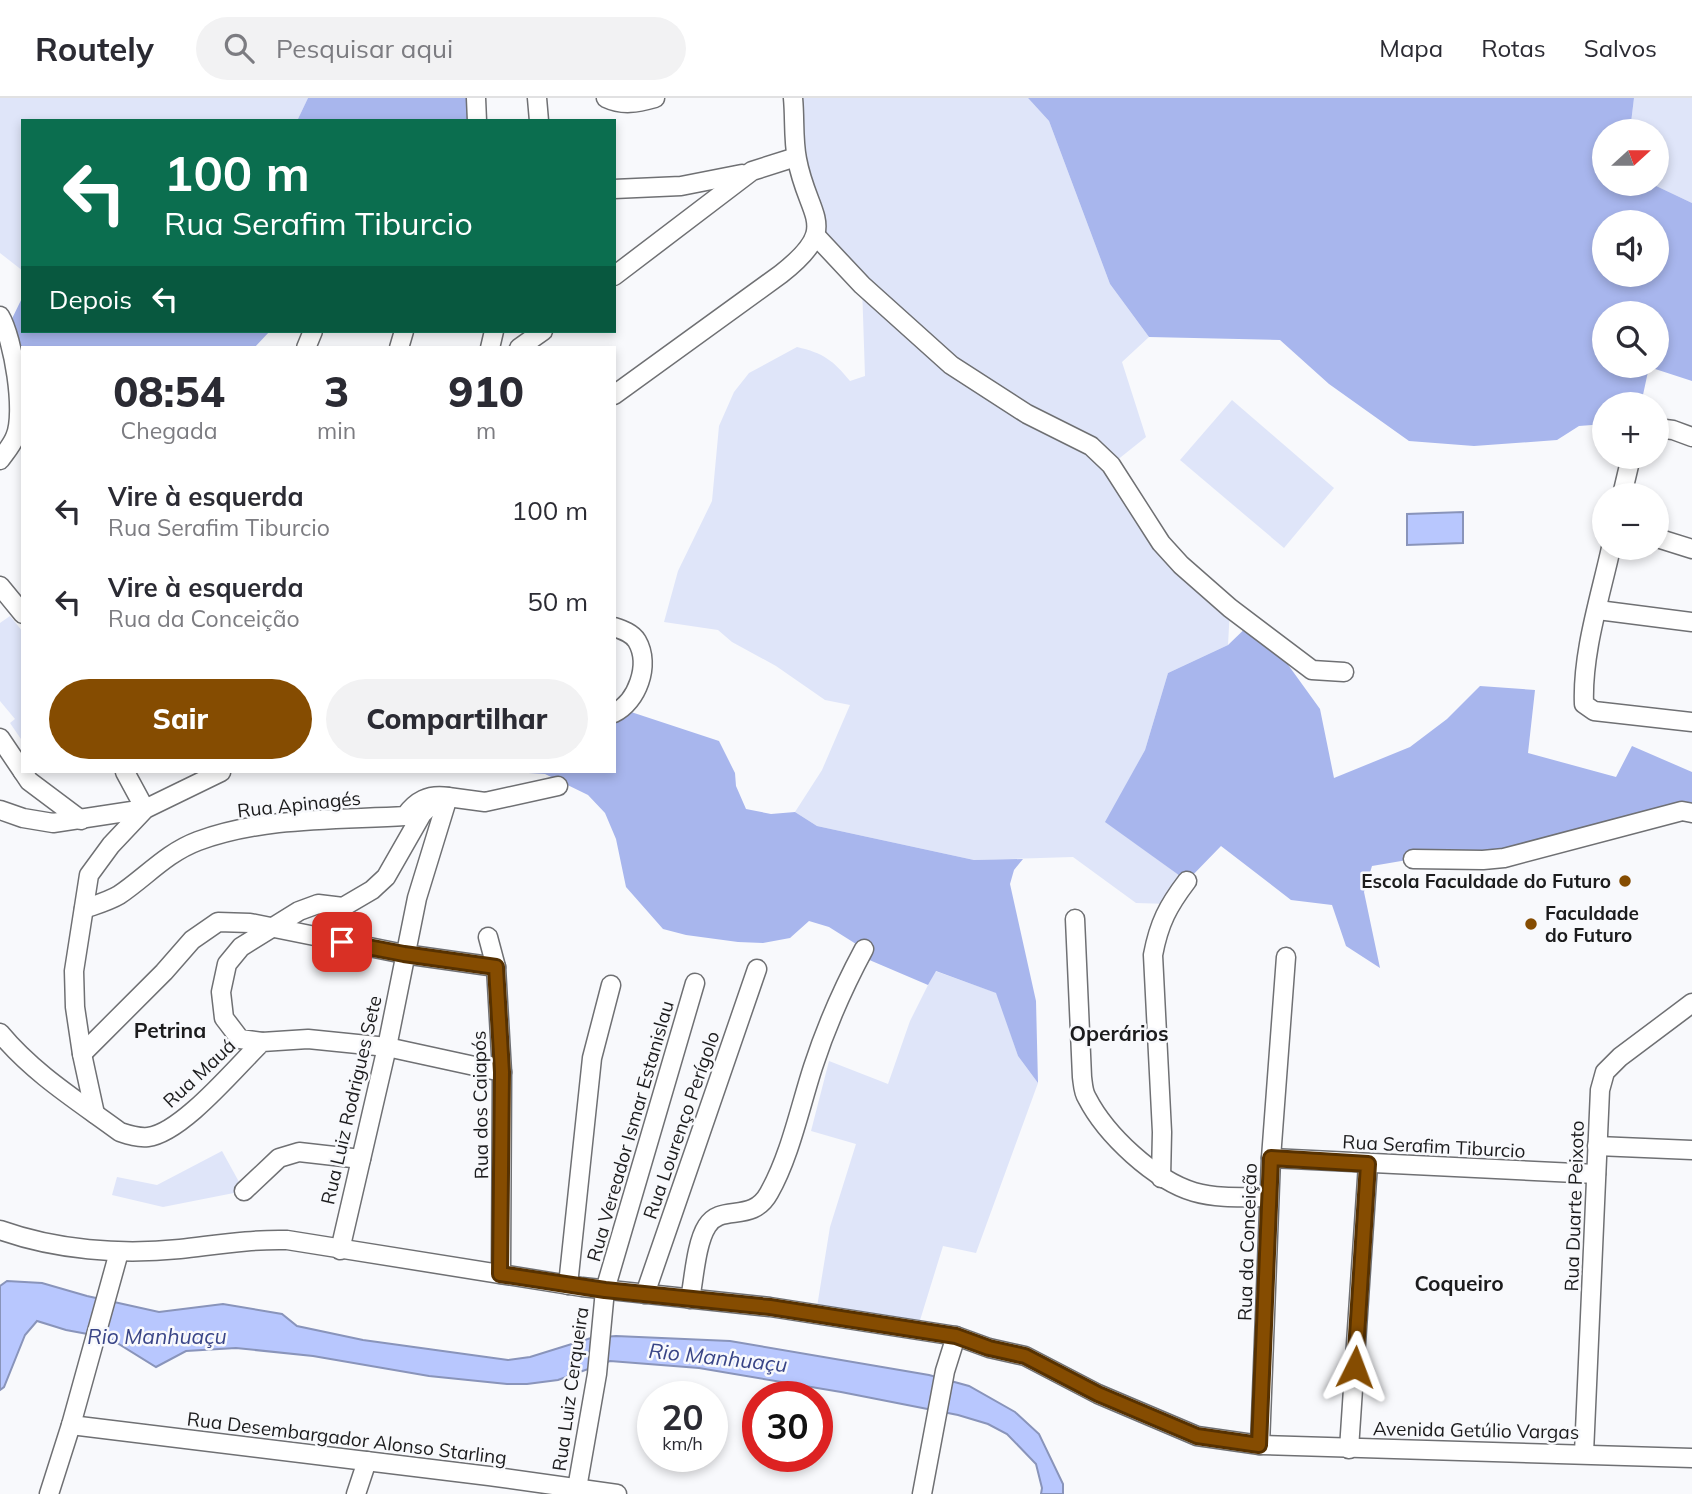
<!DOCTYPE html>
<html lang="pt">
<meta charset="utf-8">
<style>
body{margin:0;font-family:Mulish,sans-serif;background:#f2f2f3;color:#2b2b33;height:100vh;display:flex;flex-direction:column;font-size:26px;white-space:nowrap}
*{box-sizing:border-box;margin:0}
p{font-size:23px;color:#7c7c81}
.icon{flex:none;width:38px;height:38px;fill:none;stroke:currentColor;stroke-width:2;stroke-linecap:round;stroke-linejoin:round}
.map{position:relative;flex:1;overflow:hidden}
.details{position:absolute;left:21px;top:248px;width:595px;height:427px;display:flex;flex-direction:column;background:#fff;border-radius:0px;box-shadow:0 4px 10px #0003}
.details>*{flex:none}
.hud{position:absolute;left:21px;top:21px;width:595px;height:214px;border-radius:0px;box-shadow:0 4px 10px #0003;background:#0b6e4f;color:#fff;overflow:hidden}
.needle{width:46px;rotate:69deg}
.tools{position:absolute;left:1592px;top:21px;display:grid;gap:14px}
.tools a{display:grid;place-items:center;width:77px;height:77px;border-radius:50%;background:#fff;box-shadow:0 4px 10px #0003;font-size:35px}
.speed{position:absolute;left:637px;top:1283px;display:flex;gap:14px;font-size:35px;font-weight:700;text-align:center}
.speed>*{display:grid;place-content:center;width:91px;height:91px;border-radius:50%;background:#fff;box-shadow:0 4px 10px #0003;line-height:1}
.speed small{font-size:18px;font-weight:400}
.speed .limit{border:10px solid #d22;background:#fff;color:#111}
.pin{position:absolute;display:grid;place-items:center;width:60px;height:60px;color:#fff;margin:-30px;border-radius:14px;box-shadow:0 4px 10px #0006}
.me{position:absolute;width:77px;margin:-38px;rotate:3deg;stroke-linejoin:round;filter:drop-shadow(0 0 5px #0008)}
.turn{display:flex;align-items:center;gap:24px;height:147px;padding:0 28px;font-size:32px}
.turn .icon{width:91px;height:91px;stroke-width:2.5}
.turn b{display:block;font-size:49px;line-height:60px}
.then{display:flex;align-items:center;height:66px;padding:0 28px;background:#0003;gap:14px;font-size:26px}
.eta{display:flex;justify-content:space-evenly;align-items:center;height:119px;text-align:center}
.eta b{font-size:42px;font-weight:800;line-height:49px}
.cta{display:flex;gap:14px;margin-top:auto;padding:14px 28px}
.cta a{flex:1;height:80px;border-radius:42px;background:#854c01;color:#fff;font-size:28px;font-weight:800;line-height:80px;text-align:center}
.cta a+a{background:#f2f2f3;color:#2b2b33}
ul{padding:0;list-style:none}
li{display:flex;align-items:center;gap:21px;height:91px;padding:0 28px}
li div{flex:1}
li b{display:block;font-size:26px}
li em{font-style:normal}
header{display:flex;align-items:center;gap:42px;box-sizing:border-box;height:98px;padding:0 35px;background:#fff;border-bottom:2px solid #e1e1e2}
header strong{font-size:33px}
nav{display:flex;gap:38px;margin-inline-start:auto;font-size:24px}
.search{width:490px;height:63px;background:#f2f2f3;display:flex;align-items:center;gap:18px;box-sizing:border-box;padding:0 24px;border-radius:38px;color:#7c7c81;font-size:26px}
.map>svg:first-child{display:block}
</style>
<header>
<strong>Routely</strong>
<div class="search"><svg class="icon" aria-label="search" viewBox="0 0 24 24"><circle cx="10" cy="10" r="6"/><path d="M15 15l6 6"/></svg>Pesquisar aqui</div>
<nav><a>Mapa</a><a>Rotas</a><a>Salvos</a></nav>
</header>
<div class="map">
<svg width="1692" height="1396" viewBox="0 0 1692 1396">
<rect width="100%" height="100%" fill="#f8f9fc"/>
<!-- green -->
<g fill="#dfe5f9">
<polygon points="0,0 308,0 297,23 23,23 23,173 0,155"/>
<path d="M793,0H1028L1049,23L1110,186L1149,239L1122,264L1146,339L1111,367L1140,412L1230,510L1228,547L1168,575L1145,652L1106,724L1187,783L1170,806L1136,805L1073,759L974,762L817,728L795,714L822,672L850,607L825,602L776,568L732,544L718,532L664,524L678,473L712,403L719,328L734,294L749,275L797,249C823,255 833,262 850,283L865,278L862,187L816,138Z"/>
<polygon points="1634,0 1692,0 1692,105 1652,86 1657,86 1657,33 1630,33"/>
<polygon points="1232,302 1334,390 1284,450 1180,362"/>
<polygon points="10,518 23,534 23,644 10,625 15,621 0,603 0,525"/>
<polygon points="935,873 997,895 1018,958 1038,985 976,1155 943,1148 917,1232 816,1215 830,1129 856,1046 811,1033 829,963 888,986 910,923"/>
<polygon points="222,1053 244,1093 163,1109 112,1097 117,1079 157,1087"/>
</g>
<!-- forest -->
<g fill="#a8b6ed" fill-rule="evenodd">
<polygon points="308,0 476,0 477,23 297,23"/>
<path d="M1028,0H1634L1630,33H1605V86H1652L1692,105V283L1649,269L1641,306H1605V326L1579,328L1557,342L1474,348L1409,343L1329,286L1280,242L1149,239L1110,186L1049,23ZM1605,124H1657V177H1605ZM1605,215H1657V268H1605Z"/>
<polygon points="23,198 23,233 270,233 254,250 23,250 23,309 7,231"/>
<polygon points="1255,521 1320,611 1334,680 1410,649 1447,621 1480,588 1535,592 1528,655 1616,679 1632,648 1692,674 1692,715 1504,760 1413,761 1372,768 1364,794 1380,870 1346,848 1332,807 1291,802 1221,748 1187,783 1105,724 1145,652 1168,575 1228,547"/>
<polygon points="622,611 719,643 735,675 736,688 746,711 771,716 795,714 817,728 974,762 1023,761 1014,772 1010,786 1036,903 1038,985 1018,958 996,895 936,873 928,887 860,858 864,851 829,829 809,823 790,840 763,845 738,844 686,837 663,831 626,789 616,741 605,715 588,697 545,676 512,674 614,674 614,615"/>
</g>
<!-- water -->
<g fill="#b8c7fe" stroke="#8994ba" stroke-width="2">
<polygon points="1463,414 1463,445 1407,447 1407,416"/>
<polygon points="7,1183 42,1185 87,1198 159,1214 223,1206 282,1216 297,1228 363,1242 508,1262 530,1259 591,1240 616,1238 730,1243 929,1277 969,1288 1015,1314 1039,1336 1063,1386 1063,1396 1041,1396 1042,1390 1036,1366 1007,1336 988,1326 958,1317 841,1294 699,1270 610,1263 558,1282 527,1286 507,1286 429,1278 313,1258 236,1250 186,1253 156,1269 109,1240 66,1232 37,1223 25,1237 4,1289 0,1292 0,1188"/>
</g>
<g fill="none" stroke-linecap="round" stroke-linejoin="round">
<!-- minor casing -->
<g stroke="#6f7073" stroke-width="21">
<g id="minor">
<polyline points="476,0 477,23"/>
<polyline points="537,0 539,23"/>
<path d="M606,0C623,8 637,5 655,0"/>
<polyline points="614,91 681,88 742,76"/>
<polyline points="816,138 862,187 951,267 1027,316 1091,348 1111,367 1161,445 1181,467 1230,510 1312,572 1344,574"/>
<polyline points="614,178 752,73 796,59"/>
<path d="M0,218C13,240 26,315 15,339C12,347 5,355 0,362"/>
<polyline points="306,250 313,233"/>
<polyline points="399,250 404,233"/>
<polyline points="490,250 494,233"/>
<polyline points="519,250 543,233"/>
<path d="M614,297L781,176C842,128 808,121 797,61C793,41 795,20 793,0"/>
<polyline points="1657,330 1673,332 1692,339"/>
<polyline points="1622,397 1631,359"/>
<polyline points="1657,440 1692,451"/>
<path d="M1611,450C1600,500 1582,555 1584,606L1594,613L1692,624"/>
<polyline points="0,488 23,516"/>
<polyline points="1598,512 1692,524"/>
<path d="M614,529C623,532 632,535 637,543C651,567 637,604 614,615"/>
<polyline points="0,640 23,674"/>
<polyline points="23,674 29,683 81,722"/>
<polyline points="0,712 23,720 53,725 145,711 125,674"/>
<polyline points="1413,761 1483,762 1504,760 1682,713 1692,715"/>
<path d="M84,811C95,807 109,803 119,797C146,779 166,755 198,743C263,719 336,722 405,718C416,703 428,696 448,699L417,800L387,949L340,1152"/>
<path d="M1075,821L1082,979C1083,986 1083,994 1087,1000C1106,1037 1154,1082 1194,1094C1218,1101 1244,1099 1269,1099"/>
<polyline points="488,839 496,869 502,974 501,1176"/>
<path d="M0,935C34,976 78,1003 120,1034C129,1037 138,1040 148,1039C182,1035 236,969 262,944L308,941L387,949L502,974"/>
<polyline points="262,944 240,941 224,920 221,894 227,866 241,849 299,813 318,806 343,809 372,792 386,779 422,716 437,702 448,699 485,704 558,688"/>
<polyline points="82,956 164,874 192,842 218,824 250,825 404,856 496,869"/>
<polyline points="95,1016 82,956 75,909 74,873 89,777 111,747 145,711 221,674"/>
<polyline points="1597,1048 1692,1052"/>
<polyline points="1271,1060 1596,1076"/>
<path d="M1161,1080L1162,1034L1153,857C1159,825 1168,808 1187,783"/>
<polyline points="244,1093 279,1060 299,1054 361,1061"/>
<path d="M0,1132C56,1152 120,1157 180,1151C216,1147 251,1141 287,1142L582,1189L770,1209L956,1238L989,1250L1025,1258L1098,1296L1197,1338L1260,1347L1692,1360"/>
<polyline points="568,1187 592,960 611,887"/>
<polyline points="645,1196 757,871"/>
<path d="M690,1201C694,1181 696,1145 707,1128C721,1105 752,1126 769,1095C790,1058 800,1009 813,969C827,926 843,890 864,851"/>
<polyline points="71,1327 489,1378 617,1396"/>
<polyline points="1260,1347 1271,1060 1286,859"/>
<polyline points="1349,1351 1368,1066"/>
<polyline points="1584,1355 1600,992 1605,974 1620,959 1692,905"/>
<polyline points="49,1396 71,1327 119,1154"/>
<polyline points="356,1396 367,1363"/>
<polyline points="576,1396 597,1276 605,1192 695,885"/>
<polyline points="922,1396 945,1273 956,1238"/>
</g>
</g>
<!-- minor -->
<use href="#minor" stroke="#fff" stroke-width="18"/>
</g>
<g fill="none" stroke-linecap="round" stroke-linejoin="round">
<!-- route casing -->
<g stroke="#563101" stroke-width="18">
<polyline id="route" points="342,844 404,856 496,869 502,974 500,1176 605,1192 770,1209 956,1238 989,1250 1025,1258 1098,1296 1197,1338 1259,1347 1271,1060 1368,1066 1355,1269"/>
</g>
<!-- route -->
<use href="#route" stroke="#854c01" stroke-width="12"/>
</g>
<!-- markers -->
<g fill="#854c01" stroke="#f8f9fc" stroke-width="2.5">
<circle cx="1625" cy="783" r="7"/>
<circle cx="1531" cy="826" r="7"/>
</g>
<g text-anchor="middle" stroke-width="5" stroke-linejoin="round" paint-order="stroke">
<!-- street labels -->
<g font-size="19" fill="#1c1c1d" stroke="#f8f9fc">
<text transform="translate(299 706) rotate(-6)" y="7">Rua Apinagés</text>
<text transform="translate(199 975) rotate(-43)" y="7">Rua Mauá</text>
<text transform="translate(351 1002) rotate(-77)" y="7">Rua Luiz Rodrigues Sete</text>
<text transform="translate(480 1007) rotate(-91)" y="7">Rua dos Caiapós</text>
<text transform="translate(681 1027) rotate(-71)" y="7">Rua Lourenço Perígolo</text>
<text transform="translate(630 1033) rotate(-74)" y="7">Rua Vereador Ismar Estanislau</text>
<text transform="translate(1434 1048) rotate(3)" y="7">Rua Serafim Tiburcio</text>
<text transform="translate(1574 1108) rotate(-88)" y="7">Rua Duarte Peixoto</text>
<text transform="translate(1247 1144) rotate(-88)" y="7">Rua da Conceição</text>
<text transform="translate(570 1291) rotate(-82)" y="7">Rua Luiz Cerqueira</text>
<text transform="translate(1476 1332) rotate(1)" y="7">Avenida Getúlio Vargas</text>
<text transform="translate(347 1340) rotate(7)" y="7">Rua Desembargador Alonso Starling</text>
</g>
<!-- poi labels -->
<g font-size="19" font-weight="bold" fill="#1c1c1d" stroke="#f8f9fc" text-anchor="end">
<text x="1611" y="790">Escola Faculdade do Futuro</text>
<text x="1545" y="822" text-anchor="start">Faculdade<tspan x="1545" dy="22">do Futuro</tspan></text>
</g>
<!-- neighbourhood labels -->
<g font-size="21" font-weight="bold" fill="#1c1c1d" stroke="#f8f9fc">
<text x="170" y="940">Petrina</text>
<text x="1119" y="943">Operários</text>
<text x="1459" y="1193">Coqueiro</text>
</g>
<!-- water labels -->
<g font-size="21" font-style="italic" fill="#394587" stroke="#f8f9fc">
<text x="157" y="1246">Rio Manhuaçu</text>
<text transform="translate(718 1260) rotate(6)" y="7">Rio Manhuaçu</text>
</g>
</g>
</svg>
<div class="tools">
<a><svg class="needle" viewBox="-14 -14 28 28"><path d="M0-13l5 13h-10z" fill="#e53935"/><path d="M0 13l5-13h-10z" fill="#7c7c81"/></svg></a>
<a><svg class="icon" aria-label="sound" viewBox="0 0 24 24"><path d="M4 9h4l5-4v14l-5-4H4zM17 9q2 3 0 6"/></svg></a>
<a><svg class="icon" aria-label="search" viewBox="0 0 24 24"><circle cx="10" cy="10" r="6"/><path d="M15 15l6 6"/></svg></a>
<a>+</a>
<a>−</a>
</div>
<div class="speed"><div>20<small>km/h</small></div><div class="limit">30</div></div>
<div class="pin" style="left:342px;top:844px;background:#d93025"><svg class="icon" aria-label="arrive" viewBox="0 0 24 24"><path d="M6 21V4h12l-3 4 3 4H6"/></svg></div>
<svg class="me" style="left:1355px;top:1269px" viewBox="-20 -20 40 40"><path d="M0-17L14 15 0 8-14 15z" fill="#854c01" stroke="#fff" stroke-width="4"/></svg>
<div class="hud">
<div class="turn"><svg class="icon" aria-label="left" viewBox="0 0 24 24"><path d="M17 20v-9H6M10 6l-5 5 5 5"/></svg><div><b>100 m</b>Rua Serafim Tiburcio</div></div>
<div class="then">Depois<svg class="icon" aria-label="left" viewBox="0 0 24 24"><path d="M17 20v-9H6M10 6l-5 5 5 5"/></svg></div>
</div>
<section class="details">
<div class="eta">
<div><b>08:54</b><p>Chegada</p></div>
<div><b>3</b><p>min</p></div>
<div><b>910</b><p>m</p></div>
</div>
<ul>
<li><svg class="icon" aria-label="left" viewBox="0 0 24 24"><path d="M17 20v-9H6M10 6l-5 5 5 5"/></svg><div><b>Vire à esquerda</b><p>Rua Serafim Tiburcio</p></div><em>100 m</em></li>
<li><svg class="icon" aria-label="left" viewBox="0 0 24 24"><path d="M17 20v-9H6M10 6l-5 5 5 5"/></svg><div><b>Vire à esquerda</b><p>Rua da Conceição</p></div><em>50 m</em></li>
</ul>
<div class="cta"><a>Sair</a><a>Compartilhar</a></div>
</section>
</div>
